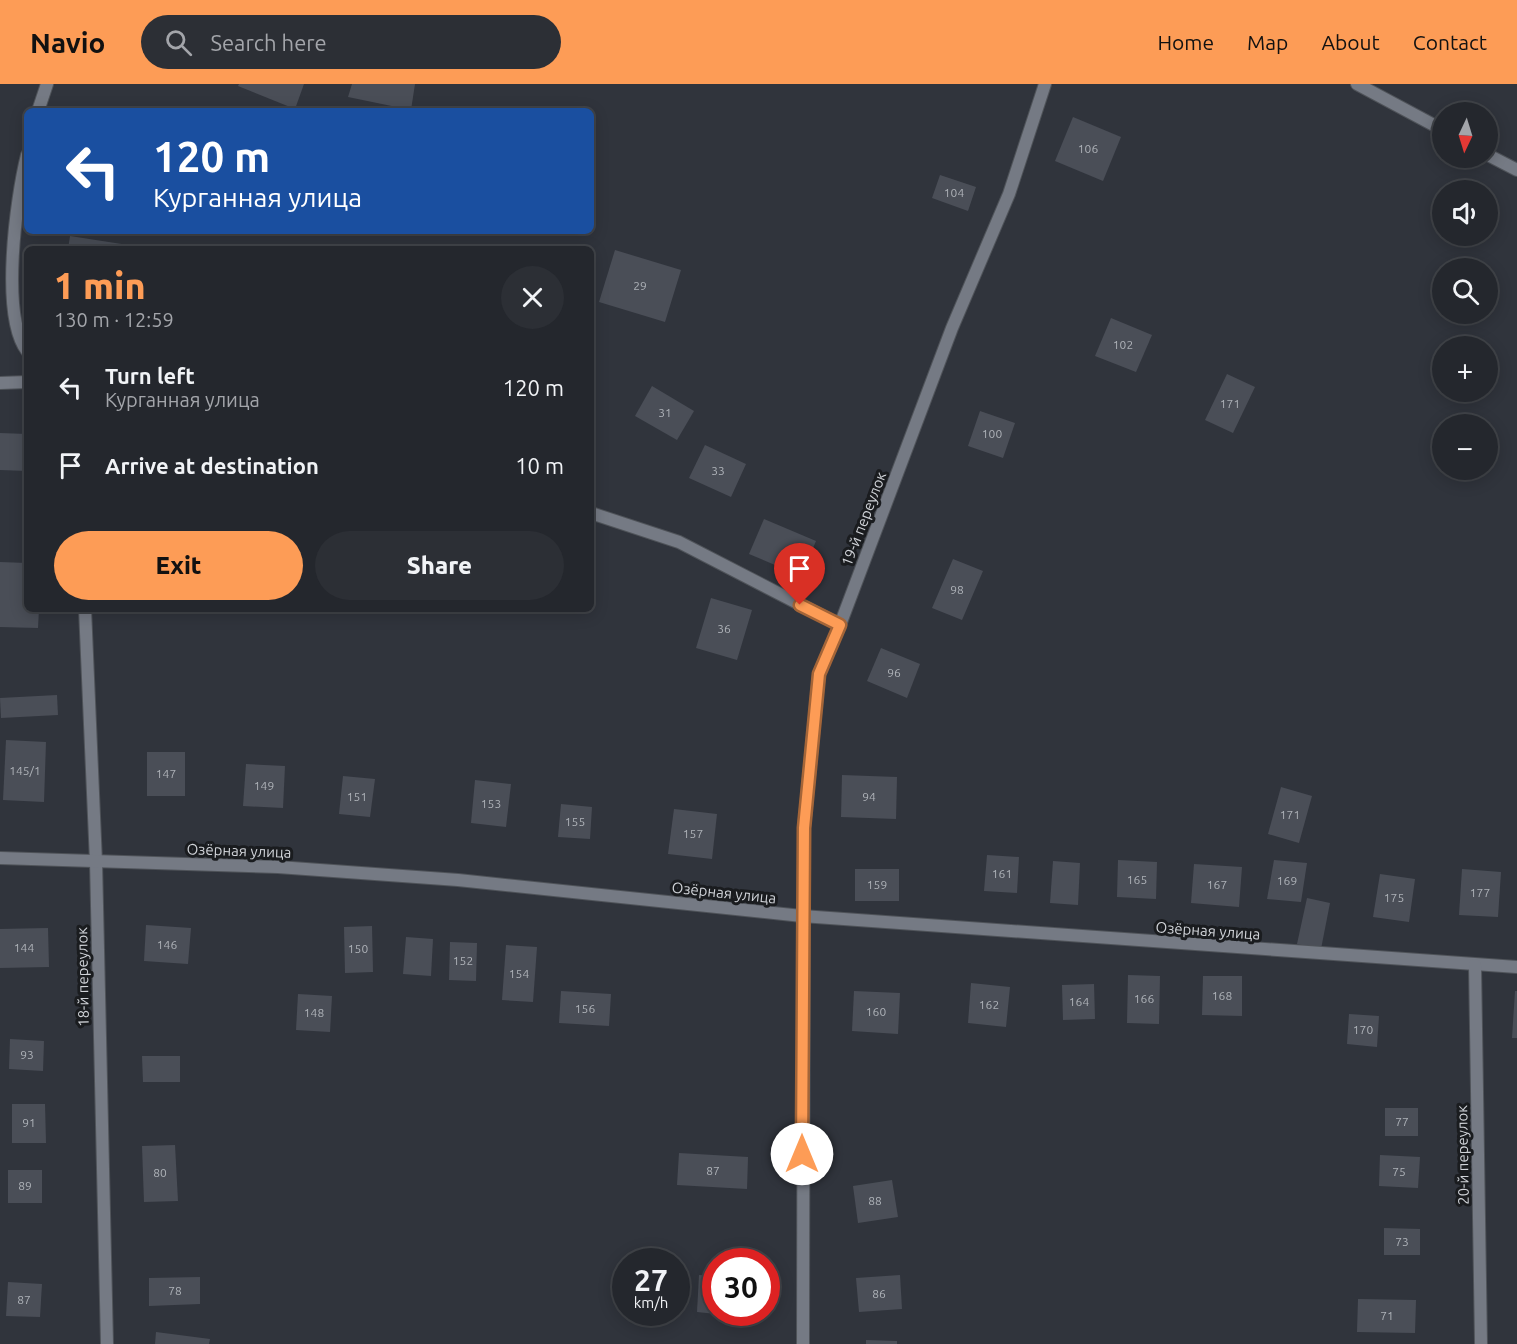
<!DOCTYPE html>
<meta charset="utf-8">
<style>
body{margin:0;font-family:Ubuntu,sans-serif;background:#2c2f35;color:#f1f3f6;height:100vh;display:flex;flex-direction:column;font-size:22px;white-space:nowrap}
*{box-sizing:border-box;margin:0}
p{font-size:20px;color:#a3a5aa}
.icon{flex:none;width:33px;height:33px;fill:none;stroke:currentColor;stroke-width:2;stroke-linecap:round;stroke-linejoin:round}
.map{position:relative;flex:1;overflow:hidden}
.panel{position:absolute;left:24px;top:162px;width:570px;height:366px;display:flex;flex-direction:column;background:#24272d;border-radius:9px;box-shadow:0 3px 15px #0003,0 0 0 2px #414449}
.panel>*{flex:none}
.guide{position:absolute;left:24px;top:24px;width:570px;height:126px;border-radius:9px;box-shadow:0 3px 15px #0003,0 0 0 2px #414449;background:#1a4fa0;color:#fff;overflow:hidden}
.needle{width:39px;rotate:184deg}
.tools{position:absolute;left:1432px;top:18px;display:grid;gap:12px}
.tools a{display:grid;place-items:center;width:66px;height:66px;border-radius:50%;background:#24272d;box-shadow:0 3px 15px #0003,0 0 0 2px #414449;font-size:30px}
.speed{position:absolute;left:612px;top:1164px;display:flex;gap:12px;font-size:30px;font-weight:700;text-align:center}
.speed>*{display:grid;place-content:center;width:78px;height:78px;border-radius:50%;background:#24272d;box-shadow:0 3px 15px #0003,0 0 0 2px #414449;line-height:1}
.speed small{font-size:15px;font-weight:400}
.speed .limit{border:9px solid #d22;background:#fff;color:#111}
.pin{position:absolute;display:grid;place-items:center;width:51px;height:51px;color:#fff;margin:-62px -26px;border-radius:50% 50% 50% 0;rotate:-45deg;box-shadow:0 0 6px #0007}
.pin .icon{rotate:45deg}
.me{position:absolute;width:66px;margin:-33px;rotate:0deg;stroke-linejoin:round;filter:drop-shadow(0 0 4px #0008)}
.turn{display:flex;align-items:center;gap:21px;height:126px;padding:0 30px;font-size:27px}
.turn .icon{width:78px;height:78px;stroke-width:2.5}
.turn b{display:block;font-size:42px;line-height:51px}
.round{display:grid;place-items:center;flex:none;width:63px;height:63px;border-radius:32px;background:#2c2f35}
.head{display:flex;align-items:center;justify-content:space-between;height:102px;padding:0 30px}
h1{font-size:36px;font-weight:800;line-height:45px;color:#fd9c56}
.action{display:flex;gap:12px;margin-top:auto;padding:12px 30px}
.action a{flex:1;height:69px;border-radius:36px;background:#fd9c56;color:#111;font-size:24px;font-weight:800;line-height:69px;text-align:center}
.action a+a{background:#2c2f35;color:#f1f3f6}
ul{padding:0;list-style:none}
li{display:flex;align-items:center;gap:18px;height:78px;padding:0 30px}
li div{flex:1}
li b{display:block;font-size:22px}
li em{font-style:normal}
header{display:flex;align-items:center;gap:36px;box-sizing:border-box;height:84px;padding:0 30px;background:#fd9c56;color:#111}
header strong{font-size:28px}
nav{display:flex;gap:33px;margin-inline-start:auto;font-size:21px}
.search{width:420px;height:54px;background:#2c2f35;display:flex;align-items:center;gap:15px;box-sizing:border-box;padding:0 21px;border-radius:33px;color:#a3a5aa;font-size:22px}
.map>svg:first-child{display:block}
</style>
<header>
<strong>Navio</strong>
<div class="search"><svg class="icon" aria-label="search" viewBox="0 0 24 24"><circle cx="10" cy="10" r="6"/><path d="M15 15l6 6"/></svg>Search here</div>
<nav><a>Home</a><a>Map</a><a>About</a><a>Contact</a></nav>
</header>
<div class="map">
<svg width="1517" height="1260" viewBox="0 0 1517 1260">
<rect width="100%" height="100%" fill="#30343c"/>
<!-- building -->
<g fill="#4a4e57">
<polygon points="239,0 304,0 295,25 238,2"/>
<polygon points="352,0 415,0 411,26 348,13"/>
<polygon points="1073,33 1121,53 1103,97 1055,77"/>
<polygon points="940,91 976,103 968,127 932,114"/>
<polygon points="70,152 141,163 140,165 68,165"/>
<polygon points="615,166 681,186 665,238 599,218"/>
<polygon points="1111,234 1152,251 1136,288 1095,272"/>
<polygon points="1227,290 1255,303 1233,349 1205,336"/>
<polygon points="652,302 694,327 677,356 635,332"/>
<polygon points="980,327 1015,339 1003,374 968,362"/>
<polygon points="0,349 27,350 27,387 0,386"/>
<polygon points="705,361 746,380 731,413 689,394"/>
<polygon points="764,435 816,457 801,492 749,470"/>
<polygon points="953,475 983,487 962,536 932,524"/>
<polygon points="0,478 27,479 27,525 39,525 38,544 0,543"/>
<polygon points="711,514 752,526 737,576 696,564"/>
<polygon points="881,564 920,580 907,614 867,597"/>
<polygon points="57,611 58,631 1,634 0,614"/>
<polygon points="6,656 46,658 44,718 3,716"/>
<rect x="147" y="668" width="38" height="44"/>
<polygon points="246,680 285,682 283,724 243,722"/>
<polygon points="842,691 897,693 896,735 841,733"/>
<polygon points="343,692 375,695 370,733 339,730"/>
<polygon points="475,696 511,700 506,743 471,739"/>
<polygon points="1281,703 1312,712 1299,759 1268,750"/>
<polygon points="561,720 592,723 590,755 558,753"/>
<polygon points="674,725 717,730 712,775 668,770"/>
<polygon points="987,771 1019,773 1017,809 984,807"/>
<polygon points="1118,776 1157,778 1156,815 1117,813"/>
<polygon points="1274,776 1307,779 1301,818 1267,815"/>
<polygon points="1053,777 1080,779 1078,821 1050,819"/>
<polygon points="1194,780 1242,783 1239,823 1191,819"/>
<rect x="855" y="785" width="44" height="32"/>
<polygon points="1462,785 1501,788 1498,833 1459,831"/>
<polygon points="1380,790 1415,795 1409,838 1373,833"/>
<polygon points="1307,814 1330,819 1321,865 1297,860"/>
<polygon points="146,841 191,844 188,880 144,877"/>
<polygon points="372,842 373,888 345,889 344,843"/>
<polygon points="48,844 49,883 0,884 0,845"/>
<polygon points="406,853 433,855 431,892 403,890"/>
<polygon points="450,858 477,859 476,897 449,896"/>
<polygon points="506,861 537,863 533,918 502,916"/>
<polygon points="1128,891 1160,892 1159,940 1127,939"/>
<polygon points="1203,892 1242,892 1242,932 1202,931"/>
<polygon points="971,899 1010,903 1006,943 968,939"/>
<polygon points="1094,900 1095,935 1063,936 1062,901"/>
<polygon points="561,907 611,910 609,942 559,939"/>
<polygon points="854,907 900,909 898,950 852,947"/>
<polygon points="1515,907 1517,907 1517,954 1512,954"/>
<polygon points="298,910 332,912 330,948 296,946"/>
<polygon points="1349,930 1379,932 1377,963 1347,960"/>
<polygon points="10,955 44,957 43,987 9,985"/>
<polygon points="142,972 180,972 180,998 143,998"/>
<polygon points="12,1020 45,1020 46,1059 12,1059"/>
<rect x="1385" y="1024" width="33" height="28"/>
<polygon points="175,1061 178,1117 144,1118 142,1062"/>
<polygon points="679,1069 748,1073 747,1105 677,1101"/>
<polygon points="1380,1071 1420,1073 1418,1104 1379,1102"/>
<rect x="8" y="1086" width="34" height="33"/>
<polygon points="892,1096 898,1133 858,1139 853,1102"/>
<polygon points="1384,1144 1420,1145 1420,1171 1384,1171"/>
<polygon points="699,1191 716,1192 716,1230 697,1228"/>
<polygon points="900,1191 902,1225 859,1228 856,1194"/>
<polygon points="200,1193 200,1220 149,1222 149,1194"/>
<polygon points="8,1198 42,1200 40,1233 6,1232"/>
<polygon points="1358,1215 1416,1216 1415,1249 1357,1248"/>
<polygon points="156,1248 210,1255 209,1260 155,1260"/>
<polygon points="866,1256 897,1257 897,1260 866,1260"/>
</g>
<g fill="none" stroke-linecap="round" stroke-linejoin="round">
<!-- service casing -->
<g stroke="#4f5359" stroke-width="14">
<g id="service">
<polyline points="1357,0 1443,46"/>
<polyline points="1488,71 1517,86"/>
</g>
</g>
<!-- minor casing -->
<g stroke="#4f5359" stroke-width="14">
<g id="minor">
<polyline points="38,27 47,0"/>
<path d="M27,71C16,115 0,232 27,267"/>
<polyline points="0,299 27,298"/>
<polyline points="591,429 679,458 840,541"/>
<polyline points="85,525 96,778 107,1260"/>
<polyline points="0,774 278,783 458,796 802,832 1517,883"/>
<polyline points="1475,881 1481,1260"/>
<polyline points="803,1260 804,744 819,590 840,541 952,244 1009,110 1045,0"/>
</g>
</g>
<!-- service -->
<use href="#service" stroke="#757a84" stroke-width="12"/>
<!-- minor -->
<use href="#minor" stroke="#757a84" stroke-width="12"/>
</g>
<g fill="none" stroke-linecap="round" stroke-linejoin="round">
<!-- route casing -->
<g stroke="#a46538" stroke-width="15">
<polyline id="route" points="800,521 840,541 819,590 804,744 802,1070"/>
</g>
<!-- route -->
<use href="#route" stroke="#fd9c56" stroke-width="10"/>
</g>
<g text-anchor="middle" stroke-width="6" stroke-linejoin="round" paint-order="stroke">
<!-- number labels -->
<g font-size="12" fill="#aeb2b8">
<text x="1088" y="69">106</text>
<text x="954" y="113">104</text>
<text x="640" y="206">29</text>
<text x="1123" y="265">102</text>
<text x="1230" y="324">171</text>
<text x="665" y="333">31</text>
<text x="992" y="354">100</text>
<text x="718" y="391">33</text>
<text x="957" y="510">98</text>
<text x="724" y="549">36</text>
<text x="894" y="593">96</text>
<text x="25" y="691">145/1</text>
<text x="166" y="694">147</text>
<text x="264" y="706">149</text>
<text x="357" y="717">151</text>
<text x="869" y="717">94</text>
<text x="491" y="724">153</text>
<text x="1290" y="735">171</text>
<text x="575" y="742">155</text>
<text x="693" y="754">157</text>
<text x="1002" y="794">161</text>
<text x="1137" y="800">165</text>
<text x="1287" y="801">169</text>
<text x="877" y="805">159</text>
<text x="1217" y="805">167</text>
<text x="1480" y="813">177</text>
<text x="1394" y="818">175</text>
<text x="167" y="865">146</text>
<text x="24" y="868">144</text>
<text x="358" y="869">150</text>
<text x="463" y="881">152</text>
<text x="519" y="894">154</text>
<text x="1222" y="916">168</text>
<text x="1144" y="919">166</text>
<text x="1079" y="922">164</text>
<text x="989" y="925">162</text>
<text x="585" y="929">156</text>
<text x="876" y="932">160</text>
<text x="314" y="933">148</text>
<text x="1363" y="950">170</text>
<text x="27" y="975">93</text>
<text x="1402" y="1042">77</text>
<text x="29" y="1043">91</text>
<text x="713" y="1091">87</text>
<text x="1399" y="1092">75</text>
<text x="160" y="1093">80</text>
<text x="25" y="1106">89</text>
<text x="875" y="1121">88</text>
<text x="1402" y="1162">73</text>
<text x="175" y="1211">78</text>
<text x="879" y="1214">86</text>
<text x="24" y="1220">87</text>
<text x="1387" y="1236">71</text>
</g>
<!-- street labels -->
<g font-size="15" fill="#d0d3d8" stroke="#1a1c1f">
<text transform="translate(864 435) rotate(-69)" y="5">19-й переулок</text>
<text transform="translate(239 767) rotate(2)" y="5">Озёрная улица</text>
<text transform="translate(724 809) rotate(6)" y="5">Озёрная улица</text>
<text transform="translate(1208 847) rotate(4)" y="5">Озёрная улица</text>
<text transform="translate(83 893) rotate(-91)" y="5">18-й переулок</text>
<text transform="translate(1463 1071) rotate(-91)" y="5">20-й переулок</text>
</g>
</g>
</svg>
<div class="tools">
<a><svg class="needle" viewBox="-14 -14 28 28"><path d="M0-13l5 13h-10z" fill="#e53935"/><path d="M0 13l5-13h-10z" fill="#a3a5aa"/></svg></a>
<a><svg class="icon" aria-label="sound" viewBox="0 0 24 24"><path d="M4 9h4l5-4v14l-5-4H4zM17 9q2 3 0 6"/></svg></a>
<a><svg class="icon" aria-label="search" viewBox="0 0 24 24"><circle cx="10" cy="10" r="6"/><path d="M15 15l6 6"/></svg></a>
<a>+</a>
<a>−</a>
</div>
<div class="speed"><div>27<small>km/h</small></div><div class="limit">30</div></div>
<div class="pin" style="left:800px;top:521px;background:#d93025"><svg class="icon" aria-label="arrive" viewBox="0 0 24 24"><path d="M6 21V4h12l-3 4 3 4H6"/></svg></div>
<svg class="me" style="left:802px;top:1070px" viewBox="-20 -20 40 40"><circle r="19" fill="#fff"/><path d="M0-13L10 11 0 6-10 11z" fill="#fd9c56"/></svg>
<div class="guide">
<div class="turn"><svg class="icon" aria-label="left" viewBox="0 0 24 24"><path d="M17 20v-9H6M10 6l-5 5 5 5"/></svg><div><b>120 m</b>Курганная улица</div></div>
</div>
<section class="panel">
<div class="head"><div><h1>1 min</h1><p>130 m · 12:59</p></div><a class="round"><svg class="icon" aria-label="close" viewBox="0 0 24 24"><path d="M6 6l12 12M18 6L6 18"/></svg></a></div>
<ul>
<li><svg class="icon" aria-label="left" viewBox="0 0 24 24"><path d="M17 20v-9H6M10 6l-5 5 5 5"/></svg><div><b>Turn left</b><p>Курганная улица</p></div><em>120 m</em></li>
<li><svg class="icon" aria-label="arrive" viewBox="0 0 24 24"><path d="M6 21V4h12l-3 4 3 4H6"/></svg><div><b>Arrive at destination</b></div><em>10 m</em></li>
</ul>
<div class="action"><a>Exit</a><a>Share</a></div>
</section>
</div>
